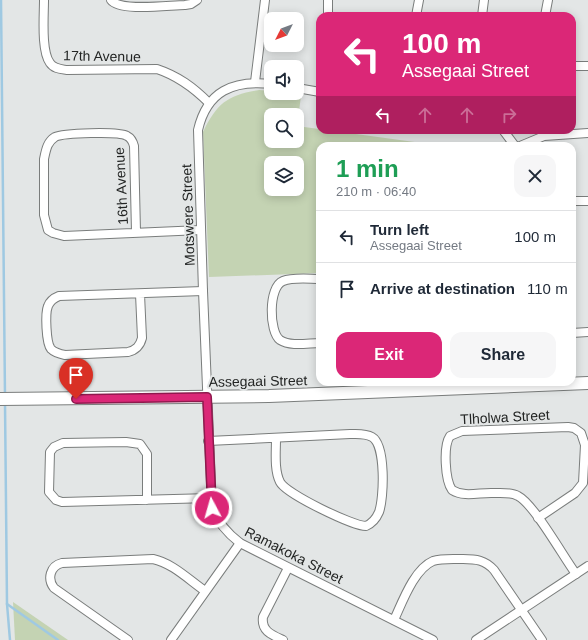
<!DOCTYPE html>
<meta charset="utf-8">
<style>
body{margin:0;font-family:Helvetica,sans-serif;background:#f6f6f7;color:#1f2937;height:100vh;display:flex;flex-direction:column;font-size:15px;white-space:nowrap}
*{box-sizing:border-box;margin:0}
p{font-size:13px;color:#747a83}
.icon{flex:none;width:22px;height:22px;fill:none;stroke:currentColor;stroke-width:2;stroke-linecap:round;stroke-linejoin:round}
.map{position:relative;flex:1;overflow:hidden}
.drawer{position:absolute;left:316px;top:142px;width:260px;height:244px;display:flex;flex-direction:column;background:#fff;border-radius:12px;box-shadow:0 2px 10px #0003}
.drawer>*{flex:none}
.hud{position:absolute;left:316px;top:12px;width:260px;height:122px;border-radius:12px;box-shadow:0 2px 10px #0003;background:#db2777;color:#fff;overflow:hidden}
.needle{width:26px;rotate:228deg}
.fabs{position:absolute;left:264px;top:12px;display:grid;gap:8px}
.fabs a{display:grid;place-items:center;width:40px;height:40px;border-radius:8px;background:#fff;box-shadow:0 2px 10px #0003;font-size:20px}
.pin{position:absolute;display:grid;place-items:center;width:34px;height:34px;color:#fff;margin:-41px -17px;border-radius:50% 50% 50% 0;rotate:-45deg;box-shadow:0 0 4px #0007}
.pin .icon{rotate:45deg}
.me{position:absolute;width:44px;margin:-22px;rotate:354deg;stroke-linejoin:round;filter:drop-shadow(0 0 3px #0008)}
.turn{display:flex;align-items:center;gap:14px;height:84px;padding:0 20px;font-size:18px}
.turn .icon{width:52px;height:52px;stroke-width:2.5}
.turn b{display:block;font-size:28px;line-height:34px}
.lanes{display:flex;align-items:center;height:38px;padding:0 20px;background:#0003;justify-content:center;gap:20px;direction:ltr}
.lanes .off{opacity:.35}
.round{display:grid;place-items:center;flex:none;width:42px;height:42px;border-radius:12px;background:#f6f6f7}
.head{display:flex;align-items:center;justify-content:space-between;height:68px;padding:0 20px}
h1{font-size:24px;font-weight:700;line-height:30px;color:#1e9e55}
.action{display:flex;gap:8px;margin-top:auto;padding:8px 20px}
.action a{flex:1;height:46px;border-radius:12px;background:#db2777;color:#fff;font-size:16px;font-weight:700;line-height:46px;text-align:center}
.action a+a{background:#f6f6f7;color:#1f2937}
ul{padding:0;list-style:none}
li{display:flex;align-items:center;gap:12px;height:52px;padding:0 20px;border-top:1px solid #e0e1e3}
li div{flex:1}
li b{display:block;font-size:15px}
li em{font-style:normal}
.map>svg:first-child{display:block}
</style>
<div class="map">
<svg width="588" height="640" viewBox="0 0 588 640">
<rect width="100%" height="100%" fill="#e3e6e6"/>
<!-- green -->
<g fill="#c4d3b3" fill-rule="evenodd">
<path d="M259,90L271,91V93L301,96L297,126L444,146H320V273L209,277L203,132C217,103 228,95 259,90ZM271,115H297V141H271ZM271,163H297V189H271Z"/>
<polygon points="13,602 68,640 15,640"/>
</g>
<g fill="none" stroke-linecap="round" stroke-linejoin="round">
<!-- stream -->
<g stroke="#9fc9e2" stroke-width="2.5">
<polyline points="1,0 5,396"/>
<polyline points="5,403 7,604 10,640"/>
<polyline points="7,604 58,640"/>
</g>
<!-- street casing -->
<g stroke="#7a7d7c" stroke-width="10">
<g id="street">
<path d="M44,0C44,16 41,51 50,63C54,69 61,69 67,70L157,69C178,76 193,87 209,103"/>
<path d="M111,0C120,12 170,5 185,5L191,4L197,0"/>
<polyline points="328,16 328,0"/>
<polyline points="416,16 419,0"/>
<polyline points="482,16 484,0"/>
<polyline points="545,16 548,0"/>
<polyline points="572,66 588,66"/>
<polyline points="255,82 265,0"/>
<path d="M271,84C233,80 207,91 198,130L203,291L212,508C218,523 227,533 240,543L433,640"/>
<polyline points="297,88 320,92"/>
<polyline points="503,130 515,146"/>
<polyline points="520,146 544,136 588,133"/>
<polyline points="572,201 588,201"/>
<path d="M136,232L134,146C133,142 131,138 127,136C119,131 63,133 55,137C47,142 46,150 44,159V215L48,230L53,233L64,236L201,230"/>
<path d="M320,279C309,279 293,277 283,281C268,287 269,332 280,340C291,347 308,343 320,343"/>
<path d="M140,294L142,338C140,346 136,350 128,352L65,355C60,354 55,353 51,349C46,343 45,313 48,306C50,301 54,298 59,296L203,291"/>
<polyline points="572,333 588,332"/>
<path d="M208,441L350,434C357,434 365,433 372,437C386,445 384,498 379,512C376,519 373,523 366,526C353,526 286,494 280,482C274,470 276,452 276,439"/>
<polyline points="147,500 147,454 140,444 126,442 63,443 54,447 50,452 49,492 56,500 62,502 211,498"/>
<path d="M538,518L575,493L583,483L585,445L581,433L574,428L568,427L462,431L450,436C443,446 445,480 452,490C465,498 480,492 494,493C501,493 511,492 518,496C534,504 564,558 576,574"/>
<path d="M394,620C402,603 414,569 433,561C442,558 454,559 463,559C476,559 485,560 494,570L542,640"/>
<path d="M128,640L54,588C47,579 50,566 62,563L153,559C172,563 188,579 205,591"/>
<polyline points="171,640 240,543"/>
<path d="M283,640C272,635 261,631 263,617L288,568"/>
<polyline points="476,640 588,566"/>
</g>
</g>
<!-- secondary casing -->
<g stroke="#7a7d7c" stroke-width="14">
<polyline id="secondary" points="0,399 269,396 588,383"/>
</g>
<!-- street -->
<use href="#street" stroke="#fff" stroke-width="8"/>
<!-- secondary -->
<use href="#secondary" stroke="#fff" stroke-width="12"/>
</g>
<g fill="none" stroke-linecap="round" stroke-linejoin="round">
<!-- route casing -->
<g stroke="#8e194d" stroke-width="10">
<polyline id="route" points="76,399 207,397 212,508"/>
</g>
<!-- route -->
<use href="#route" stroke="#db2777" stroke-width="7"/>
</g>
<g text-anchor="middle" stroke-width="4" stroke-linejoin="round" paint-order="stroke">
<!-- street labels -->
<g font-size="14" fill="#232524" stroke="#e3e6e6">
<text transform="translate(102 56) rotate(1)" y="5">17th Avenue</text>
<text transform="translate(121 186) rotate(-93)" y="5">16th Avenue</text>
<text transform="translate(188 215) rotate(-92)" y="5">Motswere Street</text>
<text transform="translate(258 381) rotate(-1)" y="5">Assegaai Street</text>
<text transform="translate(505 417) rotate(-3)" y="5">Tlholwa Street</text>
<text transform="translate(294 555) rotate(27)" y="5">Ramakoka Street</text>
</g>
</g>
</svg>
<div class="fabs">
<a><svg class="needle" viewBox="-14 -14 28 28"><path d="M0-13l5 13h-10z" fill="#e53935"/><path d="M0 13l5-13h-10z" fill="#747a83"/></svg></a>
<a><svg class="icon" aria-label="sound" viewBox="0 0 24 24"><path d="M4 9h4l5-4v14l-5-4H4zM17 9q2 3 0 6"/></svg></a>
<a><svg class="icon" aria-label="search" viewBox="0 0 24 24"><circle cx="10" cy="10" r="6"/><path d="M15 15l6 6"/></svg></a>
<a><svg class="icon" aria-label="layers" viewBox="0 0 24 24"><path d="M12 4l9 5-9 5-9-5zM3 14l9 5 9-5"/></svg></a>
</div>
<div class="pin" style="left:76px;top:399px;background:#d93025"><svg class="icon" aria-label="arrive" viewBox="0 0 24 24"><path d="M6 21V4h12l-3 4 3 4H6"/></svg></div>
<svg class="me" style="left:212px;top:508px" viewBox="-20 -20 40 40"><circle r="17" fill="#db2777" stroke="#fff" stroke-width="3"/><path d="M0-11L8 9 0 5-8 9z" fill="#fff"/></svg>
<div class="hud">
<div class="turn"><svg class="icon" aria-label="left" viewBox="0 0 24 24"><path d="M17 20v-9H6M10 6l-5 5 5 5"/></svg><div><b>100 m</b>Assegaai Street</div></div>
<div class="lanes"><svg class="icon" aria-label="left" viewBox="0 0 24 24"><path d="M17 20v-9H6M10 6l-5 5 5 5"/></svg><svg class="icon off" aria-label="ahead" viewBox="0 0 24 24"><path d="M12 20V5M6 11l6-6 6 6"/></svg><svg class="icon off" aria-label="ahead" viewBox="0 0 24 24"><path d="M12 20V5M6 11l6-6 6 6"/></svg><svg class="icon off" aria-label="right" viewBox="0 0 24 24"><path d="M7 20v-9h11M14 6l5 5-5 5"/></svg></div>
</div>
<section class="drawer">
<div class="head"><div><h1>1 min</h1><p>210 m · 06:40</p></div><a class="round"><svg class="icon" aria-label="close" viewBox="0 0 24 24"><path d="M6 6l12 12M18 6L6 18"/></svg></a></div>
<ul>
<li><svg class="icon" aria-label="left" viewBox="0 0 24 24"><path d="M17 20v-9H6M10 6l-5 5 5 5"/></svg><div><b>Turn left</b><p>Assegaai Street</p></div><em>100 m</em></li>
<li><svg class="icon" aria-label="arrive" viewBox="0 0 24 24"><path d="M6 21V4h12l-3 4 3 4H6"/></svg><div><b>Arrive at destination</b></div><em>110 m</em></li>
</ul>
<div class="action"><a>Exit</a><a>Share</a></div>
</section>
</div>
